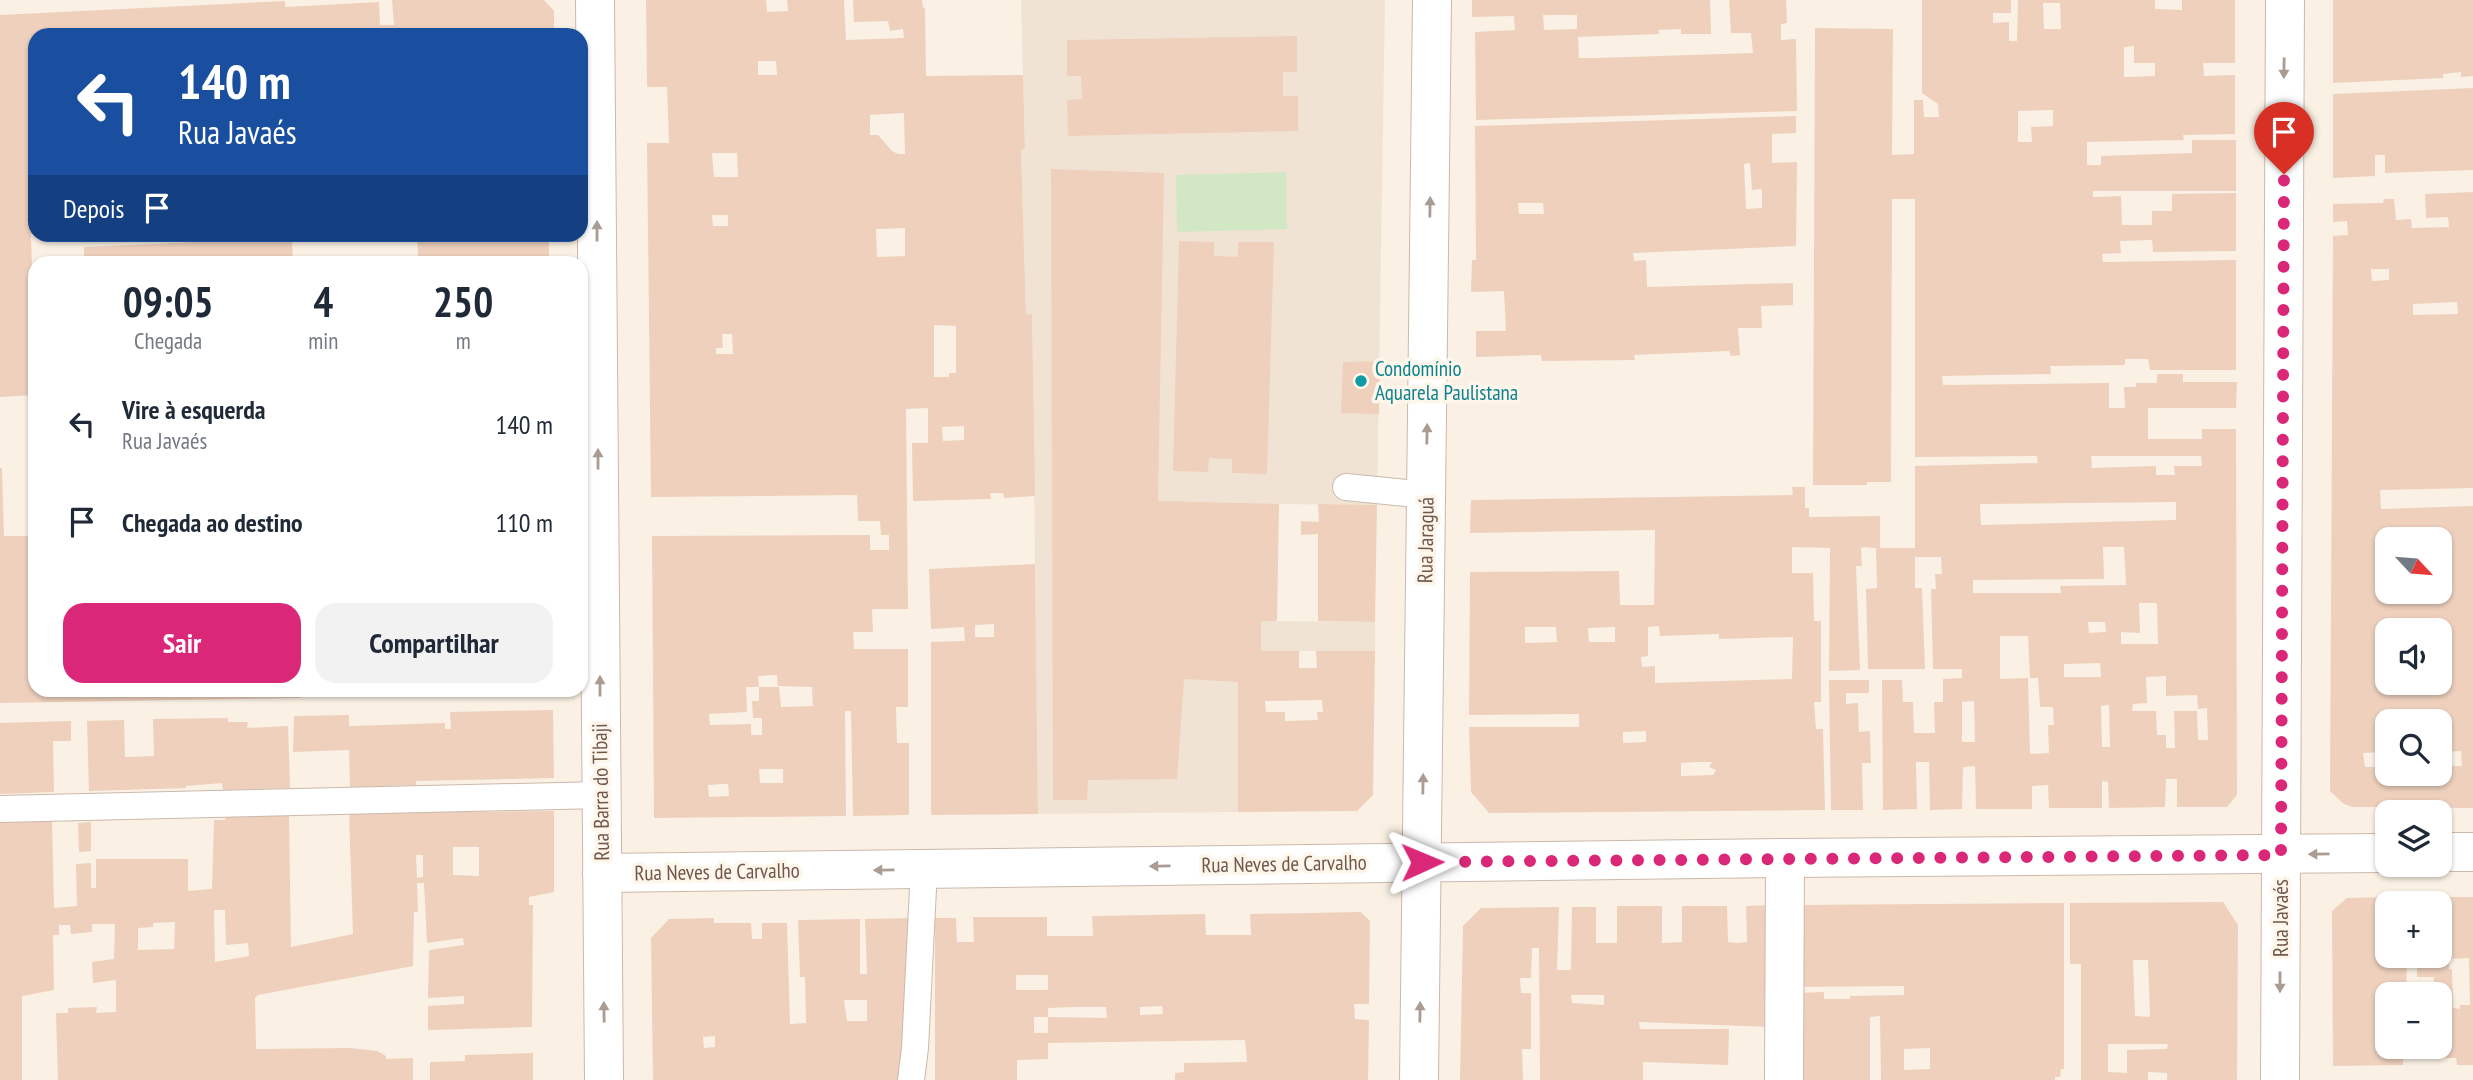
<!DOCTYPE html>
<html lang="pt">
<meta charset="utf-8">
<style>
body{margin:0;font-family:"PT Sans Narrow",sans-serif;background:#f2f2f3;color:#1f2937;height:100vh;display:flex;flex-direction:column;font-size:26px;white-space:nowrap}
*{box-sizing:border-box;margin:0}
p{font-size:23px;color:#747a83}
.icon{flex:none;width:38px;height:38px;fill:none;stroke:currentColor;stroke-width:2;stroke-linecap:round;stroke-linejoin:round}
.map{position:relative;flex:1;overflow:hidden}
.details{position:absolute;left:28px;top:256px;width:560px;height:441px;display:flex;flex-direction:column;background:#fff;border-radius:21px;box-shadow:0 2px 5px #0004}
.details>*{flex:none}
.hud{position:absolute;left:28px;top:28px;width:560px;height:214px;border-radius:21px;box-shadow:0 2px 5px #0004;background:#1a4fa0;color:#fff;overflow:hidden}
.needle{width:46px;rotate:116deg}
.fabs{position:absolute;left:2375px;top:527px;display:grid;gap:14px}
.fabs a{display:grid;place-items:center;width:77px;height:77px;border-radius:14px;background:#fff;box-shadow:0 2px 5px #0004;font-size:35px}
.pin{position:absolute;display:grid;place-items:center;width:60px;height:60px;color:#fff;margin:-72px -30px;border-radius:50% 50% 50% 0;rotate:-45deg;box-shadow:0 0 7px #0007}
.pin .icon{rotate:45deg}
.me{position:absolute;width:77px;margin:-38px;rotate:89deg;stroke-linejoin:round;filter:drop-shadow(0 0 5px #0008)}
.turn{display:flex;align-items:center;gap:24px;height:147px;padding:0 35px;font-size:32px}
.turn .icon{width:91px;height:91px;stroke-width:2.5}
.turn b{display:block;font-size:49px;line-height:60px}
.then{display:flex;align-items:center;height:66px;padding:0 35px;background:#0003;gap:14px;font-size:26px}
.eta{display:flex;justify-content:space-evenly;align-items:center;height:119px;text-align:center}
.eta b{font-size:42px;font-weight:800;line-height:49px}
.action{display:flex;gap:14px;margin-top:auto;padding:14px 35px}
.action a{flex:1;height:80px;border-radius:21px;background:#db2777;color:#fff;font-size:28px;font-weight:800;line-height:80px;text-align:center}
.action a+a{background:#f2f2f3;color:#1f2937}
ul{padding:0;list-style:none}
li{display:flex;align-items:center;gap:21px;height:98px;padding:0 35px}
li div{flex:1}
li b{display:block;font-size:26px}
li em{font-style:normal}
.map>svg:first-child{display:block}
</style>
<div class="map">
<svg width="2473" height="1080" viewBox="0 0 2473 1080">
<rect width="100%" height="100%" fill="#faf1e4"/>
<!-- residential -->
<polygon fill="#f1e3d3" points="1021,0 1385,0 1377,505 1262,504 1261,621 1375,622 1375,651 1261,651 1238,682 1238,812 1038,814 1032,315 1026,315 1021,149 1025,149"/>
<!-- green -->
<polygon fill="#d2e7c4" points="1286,172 1287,229 1177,232 1176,175"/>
<!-- building -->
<g fill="#eed0bd" fill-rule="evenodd">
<polygon points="392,0 544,0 554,11 554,35 35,35 35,206 30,206 32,268 35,268 35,395 0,397 0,15 285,1 285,7 379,2 380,25 394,25"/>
<path d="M646,0H766L767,12L788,11L787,0H844L846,40L904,38L903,29L890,31L888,21L854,22L853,0H922L923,8L925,7L926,76L1023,75L1025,149H1021L1026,315L1032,314L1035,496L1004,498L1003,493H990L991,499L913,501L912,443H928V408L906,409L908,609H872L873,632H853L854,649H908V707H896L897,743H909V815L853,816L851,711H845L846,816L654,818L652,536L870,535V550H889V535H881L880,521H858L857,495L651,497L647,143H669L667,87H647ZM758,61H776L777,75H758ZM904,113L905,154H898L892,151L878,135H870V115ZM712,153H737L738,177H714ZM712,215H728V226H713ZM905,228V256L877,257L876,229ZM934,325L956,326V373H949V377H934ZM722,334H732L733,354H716V348H723ZM964,426V440L943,441L942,427ZM777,675L778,686L812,687L813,706L781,707L779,687H759L758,676ZM746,687H759V701H752L753,718H762V735H751V724L710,725L709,714L747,712ZM759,769H783V783H760ZM723,784H728L729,796L709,797L708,785Z"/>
<path d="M1472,0H1710L1711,34H1681V29L1658,30L1659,34L1578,37L1579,58H1596L1753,53L1751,33H1731L1729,0H1786L1787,23L1781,24V40L1796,39L1797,111L1476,120L1475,32L1515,30L1514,16L1472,17ZM1543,15H1577V29L1544,30Z"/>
<path d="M1922,0H2011V13H1993V23L2009,22V41H2017L2018,0H2155V9L2182,10V0H2235V63H2203L2204,76L2235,75V134L2183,135L2184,140L2087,142V165H2101V156L2192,153V140H2236V191H2093V197L2121,196L2122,225H2152V211H2172V194L2236,193V251L2153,252L2152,240L2120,241L2121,253L2102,254L2103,262L2236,260V370H2150L2148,359H2125V365L2050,366L2051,374L1942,376L1943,385L2109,383V408H2125L2124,387H2136V383H2157V374H2183V382H2237L2236,408H2148V439H2202V429H2236L2237,795L2227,807H2177V779H2166L2165,807L2109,808L2108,782L2102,781V808H2049L2048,785L2032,786V809H1976L1975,766L1963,767L1962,809L1930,810L1929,762H1916L1917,809L1883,810L1882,680H1902L1903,702H1913L1914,733H1935L1934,702H1943V679L1962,678V669H1933L1931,589H1936L1935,574H1942L1941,557H1915V588H1922L1925,669H1868L1866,589L1877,588L1876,548L1864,547L1861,548L1862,566H1856L1860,670L1829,671L1830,548L1792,547V573H1813L1814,621H1821V702H1814L1816,729H1823L1825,810L1489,813L1471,792L1469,727H1579V714L1469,715L1470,572L1619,571L1620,605H1654L1655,530L1470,533L1471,500L1793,495L1792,487H1805V508H1809V517L1880,516V548H1915V466L2038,463L2037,456L1915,457V199H1892L1891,482H1867V485H1813L1815,28L1893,29L1892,155L1914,154V100H1923L1924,117H1939L1938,104L1922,93ZM2043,3H2060L2061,29H2044ZM2134,46V63H2155V76L2124,77V47ZM2053,110V126L2031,127L2032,142H2018V111ZM2091,456H2201L2202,466H2174L2175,475H2156V466L2092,468ZM2176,502V520L1981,525L1980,504ZM2103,547H2124L2126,585L2060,586L2061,593H1973V580L2104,579ZM2139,603H2157L2158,644H2121V632L2140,633ZM2088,622H2105L2106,632L2089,633ZM1659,626L1660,636L1719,634V639L1793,637L1792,679L1655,683V666L1642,667L1641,657L1648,656V627ZM1525,627H1556L1557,642L1525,643ZM1615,627V642H1589L1588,628ZM2000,636H2028L2030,678H2038L2040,707H2053L2054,725H2048L2049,753L2030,754L2028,678L2000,679ZM2100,663L2101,677H2064V664ZM2166,676V696L2197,695L2198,709L2207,708L2208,740H2198L2197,711H2174L2175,748H2166V735H2157L2156,711H2132L2133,704L2147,703L2146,677ZM1974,701L1975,742H1962V702ZM2109,705L2110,747H2102L2101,706ZM1646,731V742L1623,743V732ZM1697,762H1712L1709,767L1716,770L1713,775L1681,776V763Z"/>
<polygon points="2333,0 2473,0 2473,76 2461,77 2461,72 2443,74 2443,78 2333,83"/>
<polygon points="1297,36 1297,72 1283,72 1283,96 1298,96 1298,131 1068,136 1067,100 1082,99 1081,76 1067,76 1067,40"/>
<polygon points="2473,88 2473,170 2385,173 2385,155 2375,155 2375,176 2333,178 2333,94"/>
<path d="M1796,116V133L1772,134V163L1797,162L1796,246L1633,253L1634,261L1646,260L1647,287L1793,283V305L1761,306L1762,328H1738L1740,355L1731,356L1729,351L1634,355L1635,360L1542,361L1541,355L1476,357V331H1506L1504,291L1471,292L1472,260H1476L1475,126ZM1750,163L1752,190L1762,189V208L1746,209L1744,164ZM1518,203H1543L1544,214H1519Z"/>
<path d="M1051,169L1164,173L1158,501L1279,504L1277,621H1261V651H1299V668H1317L1316,651H1375L1373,795L1357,811L1238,812V682L1184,679L1177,779L1088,780L1087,800H1053ZM1322,700L1323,712H1317L1318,720L1285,721V712H1266L1265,701Z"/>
<path d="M2473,192V488L2380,490L2381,509L2473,506V808L2353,807L2344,804L2330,791L2333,236L2348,235L2347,221L2333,222V204L2383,203L2384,199H2394L2396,220L2411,219L2412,228L2449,227L2448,217L2426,218L2425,194ZM2371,269H2389V280L2372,281ZM2457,302L2458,314L2413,315V304ZM2387,539H2440V592H2387ZM2402,627L2440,630V682H2387V630H2402ZM2416,719L2440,721V752L2461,751L2462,766H2440V774H2387V767H2365L2363,753L2384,752L2385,764H2387V721H2416Z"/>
<polygon points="417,234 549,234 549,262 334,262 334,259 418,257"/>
<polygon points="292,238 293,262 84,262 84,247"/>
<polygon points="1179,241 1214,242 1214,256 1238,257 1238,242 1274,242 1267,474 1232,473 1232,459 1209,458 1208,472 1173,471"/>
<polygon points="1380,361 1379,414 1341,413 1343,362"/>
<polygon points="0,468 2,468 4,536 35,536 35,690 301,690 301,698 0,703"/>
<polygon points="1318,504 1377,505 1375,622 1318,621 1318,534 1301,535 1301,521 1319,522"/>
<path d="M1035,564L1038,814L931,815V642L965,641L964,627L931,629L929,569ZM994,624V637H975V625Z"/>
<polygon points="1829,680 1869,680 1869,693 1846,693 1846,704 1858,703 1859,732 1870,731 1871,763 1862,763 1863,810 1831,810"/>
<polygon points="553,710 554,778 416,781 416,785 350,787 349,750 293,752 294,716 349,715 349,726 445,723 445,729 451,729 450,712"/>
<polygon points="228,718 228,722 248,722 247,728 288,726 290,788 223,790 222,783 186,786 186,788 89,791 87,721 124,720 125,757 154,756 153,719"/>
<polygon points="71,721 71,741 53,741 54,792 0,794 0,723"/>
<path d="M554,811V892L529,897V905H533L532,1027L428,1030V1006L464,1004V996L428,998L429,950L464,945L463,938L427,943L424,883H417L418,912H414L413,966L258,995L255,998L256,1049L350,1048L377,1051L386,1056V1059L413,1058V1080H58L56,1013H68V1008L97,1007L96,1013L116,1012V980L93,983L92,962L114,959L115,924H92V932L71,934L70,925H59V935H53L54,990L22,996V1080H0V820L52,819L54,908L77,906L76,864L91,863V888H96V859H188V891L212,889L214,820H225V815H289L291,947L353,934L349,813ZM453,847H479V876L453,875ZM416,855H423V877L417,878ZM214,910H225L226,945L248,943L249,956L215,962ZM175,922L174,949L138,950V928L153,927V923Z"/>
<polygon points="91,822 91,851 79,852 78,823"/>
<path d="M2391,897V903H2387V956H2390V961H2407L2406,994H2387V1046H2440V994H2434V977H2417V958H2407V956H2440V903H2408L2407,897H2473V1065H2457L2456,1058H2403V1065L2333,1066L2332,911L2347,898ZM2469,958L2470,1005H2460V1009L2453,1008L2452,969H2449V959Z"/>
<path d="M2223,902L2238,925L2237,1080H2167V1073L2148,1072V1080H2081V964H2070V903ZM2133,960H2148L2150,1017L2135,1016ZM2108,1044H2168L2167,1049L2127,1050V1073L2108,1072Z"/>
<path d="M2064,903V1069H2061L2060,1077H2055V1080H1881L1880,1016L1870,1017V1080H1796V993L1824,992V999H1850V996L1904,995V986L1796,987L1795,905ZM1930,1048V1069L1904,1070V1049Z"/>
<path d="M1775,905L1772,1027L1639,1022L1640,1029H1729L1728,1065L1643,1062V1080H1540L1539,948H1532L1531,978H1520L1521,993H1531V1049H1522L1523,1080H1460L1463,926L1481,908L1559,907L1557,970H1571L1572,907H1596V943H1617V906H1662V943L1682,942V906H1727L1728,942L1737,943L1747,942L1746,906ZM1571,995H1604V1005L1572,1003Z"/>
<path d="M1361,912L1370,921L1369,1004H1354L1355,1019L1369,1020L1368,1080H1175V1073L1184,1072V1063L1247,1062L1245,1040L1048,1043V1059L1017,1060V1080H935V918H956L957,942H974L973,917H1047V936H1093L1092,916L1205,914L1206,935H1251L1250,914ZM1016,975H1048V990H1016ZM1162,1006L1163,1014L1140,1015V1007ZM1075,1007H1106L1107,1018L1048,1017V1033H1034V1017H1048V1008Z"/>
<path d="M714,918V923H751L752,939H762V923H787L790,1024L806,1023L805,977H800L798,920L860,919V974H867L865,919L912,918L900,1080H653L651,938L669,919ZM844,1000H867V1021H847ZM715,1036V1047L704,1048L703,1037Z"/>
<polygon points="533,1053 533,1080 430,1080 430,1062 465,1061 465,1055"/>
</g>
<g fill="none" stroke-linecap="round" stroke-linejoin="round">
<!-- service casing -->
<g stroke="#cbb9ab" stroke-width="28">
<g id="service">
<polyline points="1346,487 1426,495"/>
<polyline points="0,809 601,795"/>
<polyline points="911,1080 915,1048 924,869"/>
</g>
</g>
<!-- minor casing -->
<g stroke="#cbb9ab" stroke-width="40">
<g id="minor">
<polyline points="2440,852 2473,852"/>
<polyline points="602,873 1785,858 2387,853"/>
<polyline points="1419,1080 1432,0"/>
<polyline points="1784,1080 1785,858"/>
<polyline points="2280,1080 2285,0"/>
</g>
</g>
<!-- tertiary casing -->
<g stroke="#cbb9ab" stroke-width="40">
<polyline id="tertiary" points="595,0 604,1080"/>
</g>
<!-- service -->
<use href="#service" stroke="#fff" stroke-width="26"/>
<!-- minor -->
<use href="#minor" stroke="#fff" stroke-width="38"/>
<!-- tertiary -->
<use href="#tertiary" stroke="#fff" stroke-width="38"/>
</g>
<!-- one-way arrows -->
<defs><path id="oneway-solid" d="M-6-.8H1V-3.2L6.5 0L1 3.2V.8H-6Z" transform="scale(1.75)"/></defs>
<g fill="#aa9b93">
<use href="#oneway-solid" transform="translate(2284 68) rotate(91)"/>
<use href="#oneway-solid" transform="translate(1430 207) rotate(-89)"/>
<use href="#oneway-solid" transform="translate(597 231) rotate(-90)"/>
<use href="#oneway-solid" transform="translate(1427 434) rotate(-89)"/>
<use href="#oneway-solid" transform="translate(598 459) rotate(-90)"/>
<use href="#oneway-solid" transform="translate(600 686) rotate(-90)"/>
<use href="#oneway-solid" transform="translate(1423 784) rotate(-89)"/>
<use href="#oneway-solid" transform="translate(2319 854) rotate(179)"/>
<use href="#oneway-solid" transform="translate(1160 866) rotate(179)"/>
<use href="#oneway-solid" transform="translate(884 870) rotate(179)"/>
<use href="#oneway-solid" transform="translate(2280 982) rotate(90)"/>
<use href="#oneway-solid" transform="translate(604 1012) rotate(-91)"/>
<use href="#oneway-solid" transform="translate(1420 1012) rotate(-89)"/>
</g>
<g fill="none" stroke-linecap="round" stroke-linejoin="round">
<!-- route -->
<polyline stroke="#db2777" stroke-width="12" stroke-dasharray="0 21.6" points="1422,862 2281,855 2284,174"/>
</g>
<!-- markers -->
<circle fill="#0f9aa8" stroke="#fef6ea" stroke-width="2.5" cx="1361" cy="381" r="7"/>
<g text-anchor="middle" stroke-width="7" stroke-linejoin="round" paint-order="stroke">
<!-- culture labels -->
<g font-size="21" fill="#0d838f" stroke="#fef6ea" text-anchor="start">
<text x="1375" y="376">Condomínio<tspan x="1375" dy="24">Aquarela Paulistana</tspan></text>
</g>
<!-- street labels -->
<g font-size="21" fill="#71584b" stroke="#fef6ea">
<text transform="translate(1426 540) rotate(-89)" y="7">Rua Jaraguá</text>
<text transform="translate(601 792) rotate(-91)" y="7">Rua Barra do Tibaji</text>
<text transform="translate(1284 864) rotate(-1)" y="7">Rua Neves de Carvalho</text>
<text transform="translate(717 872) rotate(-1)" y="7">Rua Neves de Carvalho</text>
<text transform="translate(2281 918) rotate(-90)" y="7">Rua Javaés</text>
</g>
</g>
</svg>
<div class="fabs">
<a><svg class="needle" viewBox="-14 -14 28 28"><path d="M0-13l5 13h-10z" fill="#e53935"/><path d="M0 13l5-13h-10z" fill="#747a83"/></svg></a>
<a><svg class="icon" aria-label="sound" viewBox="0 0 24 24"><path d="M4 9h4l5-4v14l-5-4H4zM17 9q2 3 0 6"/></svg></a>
<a><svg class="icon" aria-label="search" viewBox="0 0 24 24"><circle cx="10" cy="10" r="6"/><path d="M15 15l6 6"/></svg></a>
<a><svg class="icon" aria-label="layers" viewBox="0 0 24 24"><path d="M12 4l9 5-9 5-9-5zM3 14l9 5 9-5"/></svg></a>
<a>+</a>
<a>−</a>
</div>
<div class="pin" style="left:2284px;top:174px;background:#d93025"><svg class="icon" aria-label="arrive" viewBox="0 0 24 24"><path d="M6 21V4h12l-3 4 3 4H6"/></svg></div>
<svg class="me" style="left:1422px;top:862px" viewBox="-20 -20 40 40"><path d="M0-17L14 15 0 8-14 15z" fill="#db2777" stroke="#fff" stroke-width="4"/></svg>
<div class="hud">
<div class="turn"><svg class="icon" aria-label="left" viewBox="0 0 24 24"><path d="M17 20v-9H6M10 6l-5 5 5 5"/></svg><div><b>140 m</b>Rua Javaés</div></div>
<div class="then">Depois<svg class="icon" aria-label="arrive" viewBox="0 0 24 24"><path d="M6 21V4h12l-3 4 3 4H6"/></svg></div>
</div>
<section class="details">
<div class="eta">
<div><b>09:05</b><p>Chegada</p></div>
<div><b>4</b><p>min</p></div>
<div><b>250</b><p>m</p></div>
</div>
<ul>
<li><svg class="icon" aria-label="left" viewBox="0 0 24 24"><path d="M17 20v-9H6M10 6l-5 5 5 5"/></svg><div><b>Vire à esquerda</b><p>Rua Javaés</p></div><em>140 m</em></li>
<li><svg class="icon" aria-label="arrive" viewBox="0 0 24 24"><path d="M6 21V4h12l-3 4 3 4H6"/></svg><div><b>Chegada ao destino</b></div><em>110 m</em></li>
</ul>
<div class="action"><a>Sair</a><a>Compartilhar</a></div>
</section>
</div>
